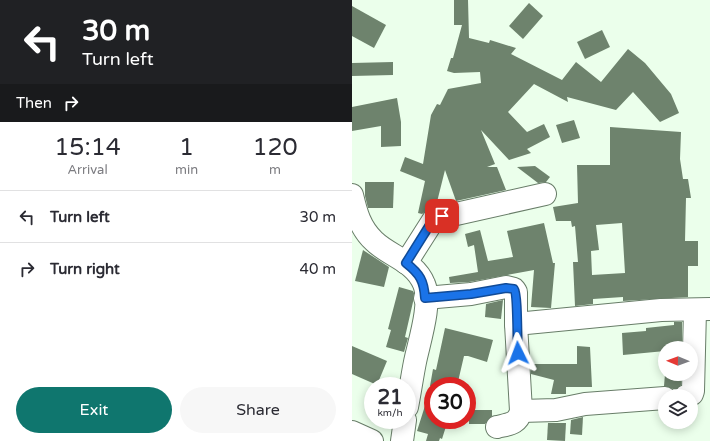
<!DOCTYPE html>
<style>
body{margin:0;font-family:"Varela Round",sans-serif;background:#f7f7f7;color:#2b2b33;height:100vh;display:flex;flex-direction:column;font-size:15px;white-space:nowrap}
*{box-sizing:border-box;margin:0}
p{font-size:13px;color:#7c7c81}
.icon{flex:none;width:22px;height:22px;fill:none;stroke:currentColor;stroke-width:2;stroke-linecap:round;stroke-linejoin:round}
.map{position:relative;flex:1;overflow:hidden}
.sheet{display:flex;flex-direction:column;background:#fff;width:352px}
.sheet>*{flex:none}
.hud{background:#202124;color:#fff;overflow:hidden}
.needle{width:26px;rotate:271deg}
.buttons{position:absolute;left:306px;top:341px;display:grid;gap:8px}
.buttons a{display:grid;place-items:center;width:40px;height:40px;border-radius:50%;background:#fff;box-shadow:0 2px 10px #0003;font-size:20px}
.speed{position:absolute;left:12px;top:377px;display:flex;gap:8px;font-size:20px;font-weight:700;text-align:center}
.speed>*{display:grid;place-content:center;width:52px;height:52px;border-radius:50%;background:#fff;box-shadow:0 2px 10px #0003;line-height:1}
.speed small{font-size:10px;font-weight:400}
.speed .limit{border:6px solid #d22;background:#fff;color:#111}
.pin{position:absolute;display:grid;place-items:center;width:34px;height:34px;color:#fff;margin:-17px;border-radius:8px;box-shadow:0 2px 6px #0006}
.me{position:absolute;width:44px;margin:-22px;rotate:357deg;stroke-linejoin:round;filter:drop-shadow(0 0 3px #0008)}
.turn{display:flex;align-items:center;gap:14px;height:84px;padding:0 16px;font-size:18px}
.turn .icon{width:52px;height:52px;stroke-width:2.5}
.turn b{display:block;font-size:28px;line-height:34px}
.then{display:flex;align-items:center;height:38px;padding:0 16px;background:#0003;gap:8px;font-size:15px}
.eta{display:flex;justify-content:space-evenly;align-items:center;height:68px;text-align:center}
.eta b{font-size:24px;font-weight:600;line-height:28px}
.cta{display:flex;gap:8px;margin-top:auto;padding:8px 16px}
.cta a{flex:1;height:46px;border-radius:24px;background:#0f766e;color:#fff;font-size:16px;font-weight:600;line-height:46px;text-align:center}
.cta a+a{background:#f7f7f7;color:#2b2b33}
ul{padding:0;list-style:none}
li{display:flex;align-items:center;gap:12px;height:52px;padding:0 16px;border-top:1px solid #e1e1e2}
li div{flex:1}
li b{display:block;font-size:15px}
li em{font-style:normal}
main{display:flex;flex:1;min-height:0}
.map>svg:first-child{display:block}
</style>
<main>
<section class="sheet">
<div class="hud">
<div class="turn"><svg class="icon" aria-label="left" viewBox="0 0 24 24"><path d="M17 20v-9H6M10 6l-5 5 5 5"/></svg><div><b>30 m</b>Turn left</div></div>
<div class="then">Then<svg class="icon" aria-label="right" viewBox="0 0 24 24"><path d="M7 20v-9h11M14 6l5 5-5 5"/></svg></div>
</div>
<div class="eta">
<div><b>15:14</b><p>Arrival</p></div>
<div><b>1</b><p>min</p></div>
<div><b>120</b><p>m</p></div>
</div>
<ul>
<li><svg class="icon" aria-label="left" viewBox="0 0 24 24"><path d="M17 20v-9H6M10 6l-5 5 5 5"/></svg><div><b>Turn left</b></div><em>30 m</em></li>
<li><svg class="icon" aria-label="right" viewBox="0 0 24 24"><path d="M7 20v-9h11M14 6l5 5-5 5"/></svg><div><b>Turn right</b></div><em>40 m</em></li>
</ul>
<div class="cta"><a>Exit</a><a>Share</a></div>
</section>
<div class="map">
<svg width="358" height="441" viewBox="0 0 358 441">
<rect width="100%" height="100%" fill="#ebffeb"/>
<!-- building -->
<g fill="#6e836d" fill-rule="evenodd">
<polygon points="102,0 116,0 117,38 137,43 138,40 164,48 159,54 210,80 224,62 249,82 276,49 293,63 319,94 327,113 308,122 281,92 264,110 215,97 216,102 182,84 156,112 175,132 192,124 198,137 175,149 179,153 157,160 129,130 143,164 135,167 145,167 154,190 104,201 93,170 84,206 79,207 70,214 66,213 73,181 48,171 53,157 71,164 79,115 85,104 88,105 96,89 129,83 128,72 102,73 95,71 99,58 101,58 110,25 102,25"/>
<polygon points="177,3 191,16 171,39 157,26"/>
<polygon points="0,6 34,25 22,48 0,36"/>
<polygon points="250,30 258,47 233,59 225,42"/>
<polygon points="41,62 41,75 0,76 0,63"/>
<polygon points="45,98 49,122 49,146 29,147 29,126 0,131 0,107"/>
<polygon points="222,120 228,138 210,143 204,125"/>
<path d="M258,127L329,132L328,159L331,179H336L339,198H334L333,241H346V266H336V297L271,301V297L241,299V304L223,306L221,262H226L223,226L220,227L219,221H204L201,207L226,203L225,165H258ZM270,223L273,273L240,275L239,251L247,250L244,225Z"/>
<polygon points="183,166 198,177 194,182 186,183 165,167"/>
<polygon points="13,182 42,182 41,208 16,208 13,196"/>
<polygon points="192,223 201,263 203,263 199,308 179,307 182,270 117,282 98,283 97,277 126,272 122,245 116,247 113,234 128,230 136,261 161,257 155,231"/>
<polygon points="11,250 37,267 32,287 3,281"/>
<polygon points="47,287 61,291 62,293 61,302 53,337 56,338 52,352 34,347 39,330 36,329"/>
<polygon points="151,300 149,319 133,317 134,304"/>
<polygon points="322,322 330,322 330,348 313,348 313,351 271,355 270,333 294,331 294,328 322,325"/>
<polygon points="93,328 141,340 135,362 116,356 112,356 105,386 78,386 81,369 84,370"/>
<polygon points="0,346 35,361 25,385 0,374"/>
<polygon points="225,346 238,347 240,387 214,387 214,394 199,394 202,380 179,374 179,364 225,364"/>
<polygon points="313,374 329,374 329,385 324,390 312,386"/>
<polygon points="78,390 81,390 81,420 96,420 90,439 88,438 87,441 74,441 76,434 65,431"/>
<polygon points="117,410 140,410 140,416 133,424 117,424"/>
<polygon points="231,417 230,435 218,434 219,420"/>
<polygon points="196,423 214,423 213,441 195,440"/>
</g>
<g fill="none" stroke-linecap="round" stroke-linejoin="round">
<!-- minor casing -->
<g stroke="#687d68" stroke-width="24">
<g id="minor">
<path d="M0,195C4,212 8,228 22,241C37,256 63,261 72,284C80,303 67,342 63,362C60,377 58,392 55,407"/>
<polyline points="54,263 82,219 193,194"/>
<path d="M73,298L119,294L154,287L162,289L164,292V324L169,411C166,424 157,424 145,427"/>
<polyline points="164,324 309,310 358,309"/>
<polyline points="334,396 340,394 341,391 343,310"/>
<polyline points="169,411 204,410 233,404 313,398"/>
<polyline points="0,432 20,441"/>
<polyline points="50,441 53,420"/>
</g>
</g>
<!-- minor -->
<use href="#minor" stroke="#fff" stroke-width="22"/>
</g>
<g fill="none" stroke-linecap="round" stroke-linejoin="round">
<!-- route casing -->
<g stroke="#114b97" stroke-width="10">
<path id="route" d="M90,216L82,220L79,223L54,263C68,274 72,281 73,298L119,294L154,288L162,289C166,294 165,342 166,353"/>
</g>
<!-- route -->
<use href="#route" stroke="#1a73e8" stroke-width="7"/>
</g>
</svg>
<div class="buttons">
<a><svg class="needle" viewBox="-14 -14 28 28"><path d="M0-13l5 13h-10z" fill="#e53935"/><path d="M0 13l5-13h-10z" fill="#7c7c81"/></svg></a>
<a><svg class="icon" aria-label="layers" viewBox="0 0 24 24"><path d="M12 4l9 5-9 5-9-5zM3 14l9 5 9-5"/></svg></a>
</div>
<div class="speed"><div>21<small>km/h</small></div><div class="limit">30</div></div>
<div class="pin" style="left:90px;top:216px;background:#d93025"><svg class="icon" aria-label="arrive" viewBox="0 0 24 24"><path d="M6 21V4h12l-3 4 3 4H6"/></svg></div>
<svg class="me" style="left:166px;top:353px" viewBox="-20 -20 40 40"><path d="M0-17L14 15 0 8-14 15z" fill="#1a73e8" stroke="#fff" stroke-width="4"/></svg>
</div>
</main>
